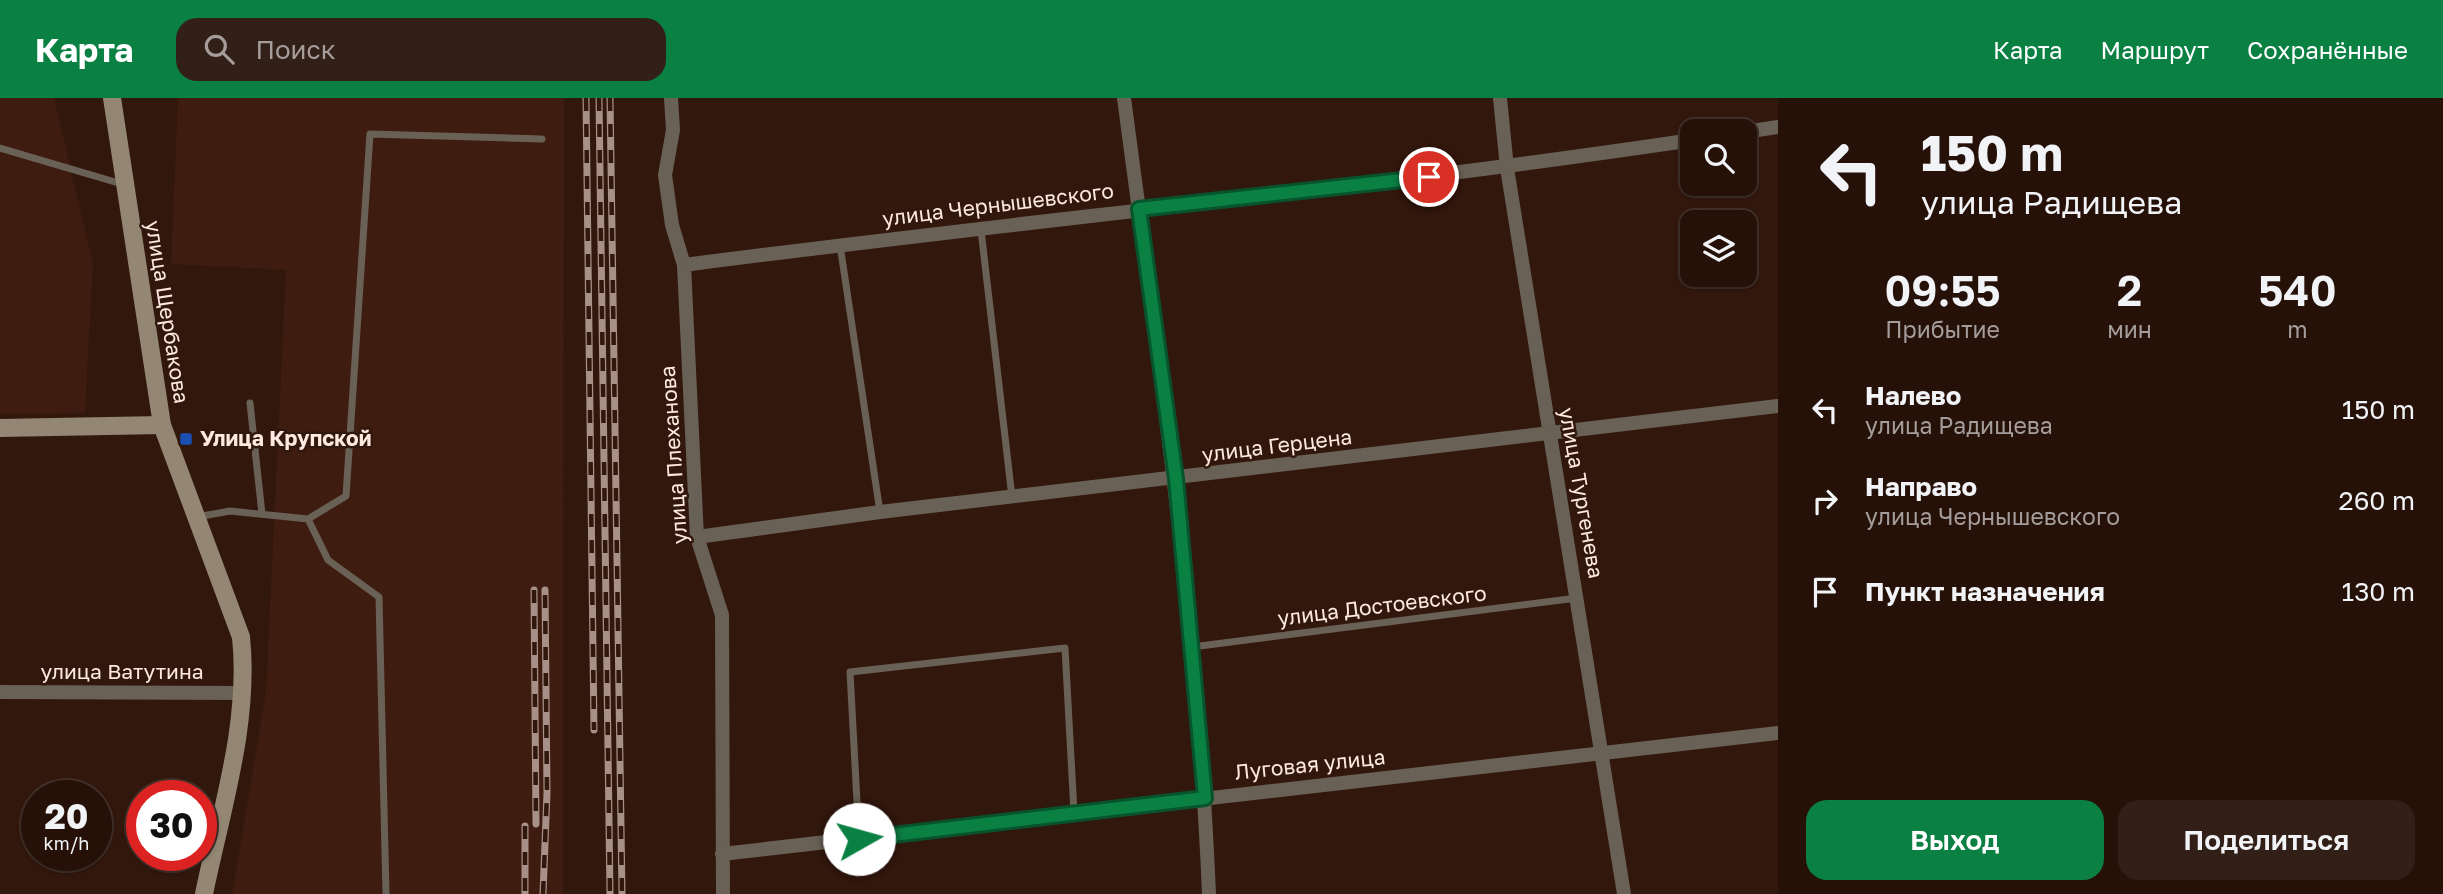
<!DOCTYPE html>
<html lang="ru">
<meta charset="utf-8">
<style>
body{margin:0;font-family:"Golos Text",sans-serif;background:#321f17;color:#f1f3f6;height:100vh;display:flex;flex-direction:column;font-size:26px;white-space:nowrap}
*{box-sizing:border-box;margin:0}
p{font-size:23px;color:#a49d9c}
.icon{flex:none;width:38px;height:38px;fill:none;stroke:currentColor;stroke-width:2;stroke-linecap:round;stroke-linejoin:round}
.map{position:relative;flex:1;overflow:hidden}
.panel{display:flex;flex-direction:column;background:#261109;width:665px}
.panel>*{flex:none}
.top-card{background:#261109;color:#f1f3f6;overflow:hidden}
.tools{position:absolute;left:1680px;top:21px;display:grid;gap:14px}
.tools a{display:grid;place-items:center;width:77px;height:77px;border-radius:14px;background:#261109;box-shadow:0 2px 5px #0004,0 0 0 2px #42312a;font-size:35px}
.speed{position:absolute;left:21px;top:682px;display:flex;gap:14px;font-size:35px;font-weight:700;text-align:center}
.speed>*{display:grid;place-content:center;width:91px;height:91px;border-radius:50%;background:#261109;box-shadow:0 2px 5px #0004,0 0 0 2px #42312a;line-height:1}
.speed small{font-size:18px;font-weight:400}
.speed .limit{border:10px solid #d22;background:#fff;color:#111}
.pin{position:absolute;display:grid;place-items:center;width:60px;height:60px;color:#fff;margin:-30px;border:4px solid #fff;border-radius:50%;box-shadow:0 2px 7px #0007}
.me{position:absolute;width:77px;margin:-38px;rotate:83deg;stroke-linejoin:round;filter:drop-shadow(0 0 5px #0008)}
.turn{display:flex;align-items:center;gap:24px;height:147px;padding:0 28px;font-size:32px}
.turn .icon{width:91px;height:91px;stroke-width:2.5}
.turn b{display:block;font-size:49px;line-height:60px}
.eta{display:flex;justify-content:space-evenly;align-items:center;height:119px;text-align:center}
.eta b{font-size:42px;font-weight:600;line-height:49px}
.primary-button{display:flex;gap:14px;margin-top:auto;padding:14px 28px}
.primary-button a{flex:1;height:80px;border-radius:21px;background:#0b8043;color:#fff;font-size:28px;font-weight:600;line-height:80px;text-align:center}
.primary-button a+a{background:#321f17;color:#f1f3f6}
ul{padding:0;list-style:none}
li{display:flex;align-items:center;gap:21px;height:91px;padding:0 28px}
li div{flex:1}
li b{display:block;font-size:26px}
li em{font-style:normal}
header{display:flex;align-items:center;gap:42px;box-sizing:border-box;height:98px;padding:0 35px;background:#0b8043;color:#fff}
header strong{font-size:33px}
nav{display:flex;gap:38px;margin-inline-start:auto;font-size:24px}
.search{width:490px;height:63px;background:#321f17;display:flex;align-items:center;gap:18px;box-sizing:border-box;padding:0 24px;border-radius:21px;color:#a49d9c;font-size:26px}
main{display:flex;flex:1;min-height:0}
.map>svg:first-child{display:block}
</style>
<header>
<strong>Карта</strong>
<div class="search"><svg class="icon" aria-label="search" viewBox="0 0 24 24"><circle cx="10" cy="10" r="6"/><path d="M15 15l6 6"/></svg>Поиск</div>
<nav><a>Карта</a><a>Маршрут</a><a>Сохранённые</a></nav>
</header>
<main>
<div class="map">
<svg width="1778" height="796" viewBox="0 0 1778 796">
<rect width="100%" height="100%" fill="#32170c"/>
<!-- built -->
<g fill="#3e1c0f">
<polygon points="0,0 54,0 93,165 85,315 0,316"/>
<polygon points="178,0 564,0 563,796 232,796 266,592 286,172 171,166"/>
</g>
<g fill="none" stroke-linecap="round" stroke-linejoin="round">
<!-- lane -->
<g stroke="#696155" stroke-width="7">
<polyline points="0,50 122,86"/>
<polyline points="981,132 1012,399"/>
<polyline points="840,147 880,414"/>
<polyline points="250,305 262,416"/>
<polyline points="197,419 230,413 308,421 328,462 379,499 386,796"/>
<polyline points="308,421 346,398 370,36 542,41"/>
<polyline points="1192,549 1577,500"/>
<polyline points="859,741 850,574 1065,550 1074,714"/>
</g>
<!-- street -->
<g stroke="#696155" stroke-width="14">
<polyline points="671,0 673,32 665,77 672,127 684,167 697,439 722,517 723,796"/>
<path d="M1124,0C1159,265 1198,529 1209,796"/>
<polyline points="1500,0 1507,70 1624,796"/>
<polyline points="1745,34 1778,29"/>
<path d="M684,167C1020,123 1357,92 1692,42"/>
<polyline points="697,439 880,414 1778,308"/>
<polyline points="0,594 243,595"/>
<polyline points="722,756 1778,635"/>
</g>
<!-- secondary -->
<g stroke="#938673" stroke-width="18">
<path d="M112,0L162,327L241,539C250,625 221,713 204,796"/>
<polyline points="0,330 162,327"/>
</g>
<!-- rail casing -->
<g stroke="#a79088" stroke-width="7">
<g id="rail">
<polyline points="586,0 594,632"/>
<polyline points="599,0 610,796"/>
<polyline points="610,0 622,796"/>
<polyline points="534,492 536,726"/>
<polyline points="525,728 525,796"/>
<polyline points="543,796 547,695 545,492"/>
</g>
</g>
<!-- rail -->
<use href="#rail" stroke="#32170c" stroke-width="4.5" stroke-dasharray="13" stroke-linecap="butt"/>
</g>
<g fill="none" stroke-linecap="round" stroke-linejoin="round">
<!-- route casing -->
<g stroke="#07532c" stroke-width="18">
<polyline id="route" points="859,741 1205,700 1176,381 1139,111 1429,79"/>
</g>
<!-- route -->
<use href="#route" stroke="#0b8043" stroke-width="12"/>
</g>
<!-- markers -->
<rect fill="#1a4fb4" stroke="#32170c" stroke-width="2.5" x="179" y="334" width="14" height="14" rx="3.5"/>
<g text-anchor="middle" stroke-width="5" stroke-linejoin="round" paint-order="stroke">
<!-- street labels -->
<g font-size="21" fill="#fde9e2" stroke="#32170c">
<text transform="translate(998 107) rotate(-7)" y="7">улица Чернышевского</text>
<text transform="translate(167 214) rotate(81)" y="7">улица Щербакова</text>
<text transform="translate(1277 348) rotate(-7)" y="7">улица Герцена</text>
<text transform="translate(674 357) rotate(-94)" y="7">улица Плеханова</text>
<text transform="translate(1581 395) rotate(80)" y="7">улица Тургенева</text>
<text transform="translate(1382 508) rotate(-7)" y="7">улица Достоевского</text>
<text x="122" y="581">улица Ватутина</text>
<text transform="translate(1310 667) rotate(-6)" y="7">Луговая улица</text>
</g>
<!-- poi labels -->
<g font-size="21" font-weight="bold" fill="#fde9e2" stroke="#32170c" text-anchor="start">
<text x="200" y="348">Улица Крупской</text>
</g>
</g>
</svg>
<div class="tools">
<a><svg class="icon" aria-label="search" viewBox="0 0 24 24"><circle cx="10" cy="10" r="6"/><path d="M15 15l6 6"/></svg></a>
<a><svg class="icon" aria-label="layers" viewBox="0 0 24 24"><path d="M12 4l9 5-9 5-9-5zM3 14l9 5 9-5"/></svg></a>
</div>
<div class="speed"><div>20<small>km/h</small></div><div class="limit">30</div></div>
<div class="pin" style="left:1429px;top:79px;background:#d93025"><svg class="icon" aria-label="arrive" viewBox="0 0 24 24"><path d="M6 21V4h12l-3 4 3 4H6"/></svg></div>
<svg class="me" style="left:859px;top:741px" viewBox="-20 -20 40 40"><circle r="19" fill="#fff"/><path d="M0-13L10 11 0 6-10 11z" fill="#0b8043"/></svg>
</div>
<section class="panel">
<div class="top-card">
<div class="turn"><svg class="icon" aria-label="left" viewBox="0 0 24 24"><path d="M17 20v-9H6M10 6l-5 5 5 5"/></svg><div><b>150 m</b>улица Радищева</div></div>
</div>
<div class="eta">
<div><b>09:55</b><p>Прибытие</p></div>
<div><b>2</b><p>мин</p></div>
<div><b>540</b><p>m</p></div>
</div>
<ul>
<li><svg class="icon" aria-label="left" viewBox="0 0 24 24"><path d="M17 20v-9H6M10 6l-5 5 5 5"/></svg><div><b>Налево</b><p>улица Радищева</p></div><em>150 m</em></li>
<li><svg class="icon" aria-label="right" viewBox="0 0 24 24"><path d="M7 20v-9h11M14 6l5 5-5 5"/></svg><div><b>Направо</b><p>улица Чернышевского</p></div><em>260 m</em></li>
<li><svg class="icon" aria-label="arrive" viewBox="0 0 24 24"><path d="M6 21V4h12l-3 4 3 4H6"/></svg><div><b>Пункт назначения</b></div><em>130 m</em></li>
</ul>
<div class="primary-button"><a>Выход</a><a>Поделиться</a></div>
</section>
</main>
